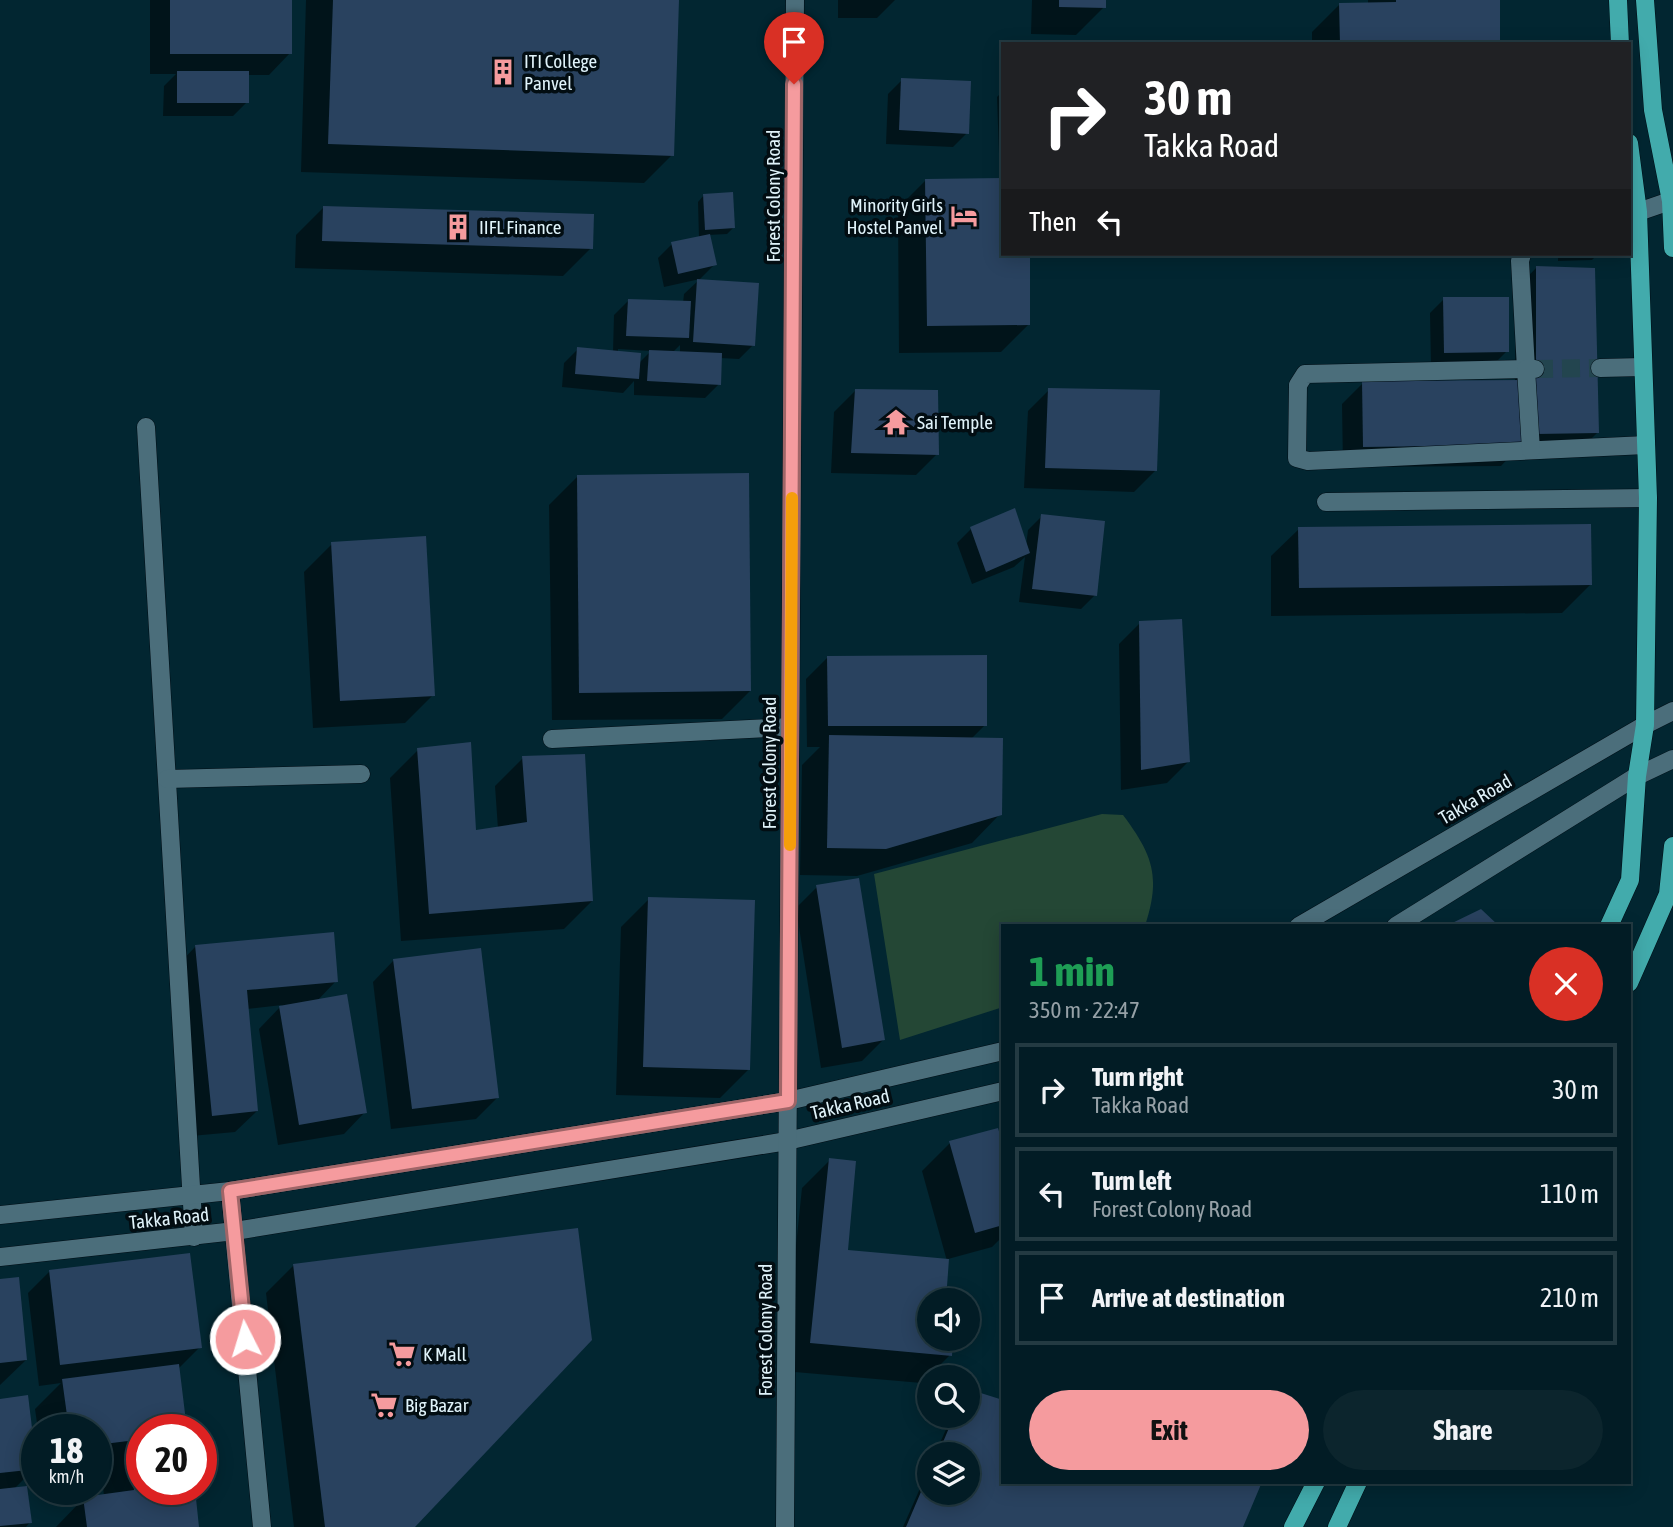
<!DOCTYPE html>
<meta charset="utf-8">
<style>
body{margin:0;font-family:"Asap Condensed",sans-serif;background:#0c252d;color:#f1f3f6;height:100vh;display:flex;flex-direction:column;font-size:26px;white-space:nowrap}
*{box-sizing:border-box;margin:0}
p{font-size:23px;color:#96a1a7}
.icon{flex:none;width:38px;height:38px;fill:none;stroke:currentColor;stroke-width:2;stroke-linecap:round;stroke-linejoin:round}
.map{position:relative;flex:1;overflow:hidden}
.panel{position:absolute;left:1001px;top:924px;width:630px;height:560px;display:flex;flex-direction:column;background:#021c25;border-radius:0px;box-shadow:0 4px 18px #0003,0 0 0 2px #233a42}
.panel>*{flex:none}
.hud{position:absolute;left:1001px;top:42px;width:630px;height:214px;border-radius:0px;box-shadow:0 4px 18px #0003,0 0 0 2px #233a42;background:#202124;color:#fff;overflow:hidden}
.controls{position:absolute;left:917px;top:1288px;display:grid;gap:14px}
.controls a{display:grid;place-items:center;width:63px;height:63px;border-radius:50%;background:#021c25;box-shadow:0 4px 18px #0003,0 0 0 2px #233a42;font-size:35px}
.speed{position:absolute;left:21px;top:1414px;display:flex;gap:14px;font-size:35px;font-weight:700;text-align:center}
.speed>*{display:grid;place-content:center;width:91px;height:91px;border-radius:50%;background:#021c25;box-shadow:0 4px 18px #0003,0 0 0 2px #233a42;line-height:1}
.speed small{font-size:18px;font-weight:400}
.speed .limit{border:10px solid #d22;background:#fff;color:#111}
.pin{position:absolute;display:grid;place-items:center;width:60px;height:60px;color:#fff;margin:-72px -30px;border-radius:50% 50% 50% 0;rotate:-45deg;box-shadow:0 0 7px #0007}
.pin .icon{rotate:45deg}
.me{position:absolute;width:77px;margin:-38px;rotate:355deg;stroke-linejoin:round;filter:drop-shadow(0 0 5px #0008)}
.turn{display:flex;align-items:center;gap:24px;height:147px;padding:0 28px;font-size:32px}
.turn .icon{width:91px;height:91px;stroke-width:2.5}
.turn b{display:block;font-size:49px;line-height:60px}
.then{display:flex;align-items:center;height:66px;padding:0 28px;background:#0003;gap:14px;font-size:26px}
.round{display:grid;place-items:center;flex:none;width:74px;height:74px;border-radius:37px;background:#0c252d}
.overview{display:flex;align-items:center;justify-content:space-between;height:119px;padding:0 28px}
h1{font-size:42px;font-weight:700;line-height:52px;color:#1e9e55}
.primary-button{display:flex;gap:14px;margin-top:auto;padding:14px 28px}
.primary-button a{flex:1;height:80px;border-radius:42px;background:#f59b9e;color:#111;font-size:28px;font-weight:700;line-height:80px;text-align:center}
.primary-button a+a{background:#0c252d;color:#f1f3f6}
ul{padding:0;list-style:none}
li{display:flex;align-items:center;gap:21px;height:94px;margin:0 14px 10px;padding:0 14px;border:4px solid #233a42;border-radius:0px}
li div{flex:1}
li b{display:block;font-size:26px}
li em{font-style:normal}
.map>svg:first-child{display:block}
</style>
<div class="map">
<svg width="1673" height="1527" viewBox="0 0 1673 1527">
<rect width="100%" height="100%" fill="#022631"/>
<!-- green -->
<path fill="#244735" d="M1102,814L1123,815C1153,855 1161,877 1145,926H1003V1007L900,1040L874,874Z"/>
<!-- shadow -->
<g fill="#0007" fill-rule="evenodd">
<polygon points="150,0 290,0 290,53 269,75 247,75 247,102 233,116 163,116 164,86 176,74 150,74"/>
<polygon points="306,0 677,0 672,155 644,183 301,172"/>
<polygon points="838,0 895,0 877,18 838,18"/>
<polygon points="1032,0 1104,0 1104,7 1076,35 1031,34"/>
<polygon points="1368,0 1498,0 1498,44 1312,44 1312,32 1340,4 1368,4"/>
<polygon points="902,80 967,133 953,147 886,144 888,94"/>
<polygon points="1003,91 1003,153 999,153 997,97"/>
<polygon points="926,180 1003,254 1028,254 1029,324 1001,352 899,353 898,208"/>
<path d="M704,195L733,228L727,234L708,235L715,264L699,280L753,345L739,359L720,358L719,384L705,398L634,395V381L623,393L562,387L564,363L578,349L613,352L614,315L628,301L683,303L684,294L700,279L664,287L658,258L672,244L699,238L698,202ZM680,345V353H672ZM618,349L651,351L639,363L618,352Z"/>
<polygon points="324,207 591,248 563,276 295,268 296,235"/>
<polygon points="1558,254 1598,254 1592,260 1558,261"/>
<polygon points="1537,267 1597,433 1576,454 1515,451 1501,466 1343,467 1342,404 1363,383 1515,382 1516,289"/>
<polygon points="1444,299 1507,351 1493,365 1431,366 1430,313"/>
<polygon points="1049,390 1155,471 1134,492 1024,488 1028,411"/>
<polygon points="855,391 937,454 916,475 831,473 834,412"/>
<polygon points="577,477 750,691 722,719 552,720 549,505"/>
<polygon points="1042,516 1095,595 1081,609 1019,602 1025,557 1014,567 972,584 957,543 971,529 1026,546 1028,530"/>
<polygon points="1299,529 1590,585 1562,613 1271,616 1271,556"/>
<polygon points="332,544 433,695 405,723 313,728 304,572"/>
<polygon points="1140,623 1188,762 1167,783 1121,790 1119,644"/>
<polygon points="828,657 985,725 971,739 1000,814 972,843 857,876 800,875 802,765 820,747 807,747 806,679"/>
<polygon points="418,750 475,832 498,829 495,786 523,758 592,901 564,929 401,941 390,778"/>
<polygon points="817,887 883,1040 862,1061 821,1068 796,908"/>
<polygon points="649,899 748,1070 720,1098 616,1095 621,927"/>
<polygon points="196,946 336,981 316,1002 365,1112 344,1134 278,1145 259,1029 282,1005 247,1009 257,1111 235,1132 191,1136 175,968"/>
<polygon points="394,960 497,1098 476,1119 391,1129 373,982"/>
<polygon points="950,1143 1003,1151 1003,1236 992,1247 948,1259 944,1300 929,1300 929,1339 951,1339 950,1355 922,1383 783,1371 802,1188 830,1160 847,1252 947,1261 922,1171"/>
<polygon points="294,1265 413,1527 294,1527 266,1293"/>
<polygon points="49,1272 200,1347 178,1369 142,1430 142,1489 198,1527 56,1527 84,1498 104,1496 101,1468 96,1468 96,1430 38,1430 35,1409 61,1383 39,1386 28,1293"/>
<polygon points="0,1281 26,1360 0,1385"/>
<polygon points="968,1391 1003,1402 1003,1482 1241,1527 903,1527 929,1468 929,1493 968,1493 968,1454 935,1454 952,1416 968,1416"/>
<polygon points="0,1401 35,1468 14,1489 30,1522 26,1527 0,1527"/>
</g>
<!-- building -->
<g fill="#29425f">
<rect x="170" y="0" width="122" height="54"/>
<polygon points="333,0 679,0 674,156 328,144"/>
<polygon points="1059,0 1106,0 1106,8 1059,7"/>
<polygon points="1396,0 1500,0 1500,44 1340,44 1339,3 1396,2"/>
<rect x="177" y="71" width="72" height="32"/>
<polygon points="901,78 971,81 969,134 899,130"/>
<polygon points="1003,178 1003,254 1030,254 1030,325 927,326 925,179"/>
<polygon points="733,192 735,228 705,230 703,194"/>
<polygon points="323,206 594,214 593,249 322,241"/>
<polygon points="710,234 717,265 678,274 671,242"/>
<polygon points="1536,266 1595,268 1599,433 1536,434"/>
<polygon points="697,279 759,283 755,346 693,342"/>
<polygon points="1443,297 1509,297 1509,352 1444,353"/>
<polygon points="628,299 691,301 689,338 626,336"/>
<polygon points="577,347 641,353 639,379 575,374"/>
<polygon points="649,350 722,353 721,385 647,381"/>
<polygon points="1523,380 1524,445 1363,447 1362,381"/>
<polygon points="1048,388 1160,390 1157,471 1045,468"/>
<polygon points="855,389 938,390 939,455 851,453"/>
<polygon points="749,473 751,691 579,693 577,475"/>
<polygon points="1015,508 1030,553 986,572 970,527"/>
<polygon points="1041,514 1105,521 1097,596 1032,589"/>
<polygon points="1591,524 1592,585 1299,588 1298,527"/>
<polygon points="426,536 435,696 340,701 331,542"/>
<polygon points="1182,619 1190,762 1141,770 1139,621"/>
<polygon points="987,655 987,726 828,726 827,656"/>
<polygon points="829,735 1003,738 1002,815 886,849 827,848"/>
<polygon points="471,742 476,830 527,822 522,756 585,754 593,901 429,914 417,748"/>
<polygon points="859,878 885,1040 842,1048 816,885"/>
<polygon points="648,897 755,900 750,1070 643,1067"/>
<polygon points="1481,909 1499,926 1446,926"/>
<polygon points="334,932 338,982 247,990 258,1111 212,1116 195,945"/>
<polygon points="481,948 499,1098 412,1109 393,959"/>
<polygon points="347,994 367,1113 299,1125 279,1006"/>
<polygon points="998,1128 1003,1145 1003,1225 975,1233 949,1141"/>
<polygon points="829,1158 856,1161 848,1250 949,1259 946,1300 929,1300 929,1339 953,1339 952,1356 810,1343"/>
<polygon points="578,1228 592,1340 415,1527 325,1527 293,1264"/>
<polygon points="190,1253 202,1348 60,1365 49,1270"/>
<polygon points="19,1277 27,1360 0,1363 0,1279"/>
<polygon points="179,1364 187,1430 142,1430 142,1489 195,1489 199,1527 87,1527 83,1497 134,1490 128,1441 96,1445 96,1430 69,1430 62,1379"/>
<polygon points="968,1389 1003,1400 1003,1482 1262,1482 1243,1527 906,1527 929,1473 929,1493 968,1493 968,1454 938,1454 954,1416 968,1416"/>
<polygon points="28,1395 37,1469 0,1473 0,1399"/>
<polygon points="27,1486 32,1523 0,1526 0,1489"/>
</g>
<g fill="none" stroke-linecap="round" stroke-linejoin="round">
<!-- minor-tunnel -->
<polyline stroke="#23454f" stroke-width="18" stroke-dasharray="18 9" stroke-linecap="butt" points="1535,369 1600,368"/>
<!-- minor casing -->
<g stroke="#000e16" stroke-width="19">
<g id="minor">
<polyline points="1629,212 1638,212 1673,200"/>
<polyline points="1522,254 1520,261 1526,369 1305,374 1298,385 1297,458 1308,461 1646,445"/>
<polyline points="1600,368 1643,367"/>
<polyline points="146,427 194,1237"/>
<polyline points="1531,450 1526,369 1535,369"/>
<polyline points="1326,502 1648,498"/>
<polyline points="552,739 790,727"/>
<polyline points="167,779 361,774"/>
<polyline points="1299,926 1645,725 1673,711"/>
<polyline points="1396,926 1637,776 1673,759"/>
<polyline points="230,1191 262,1527"/>
<polyline points="0,1215 230,1191 788,1101 1003,1051"/>
<polyline points="0,1257 235,1231 787,1141 1003,1091"/>
<polyline points="785,1527 795,0"/>
</g>
</g>
<!-- major casing -->
<g stroke="#000e16" stroke-width="19">
<g id="major">
<polyline points="1618,0 1620,44"/>
<polyline points="1645,0 1653,110 1671,201 1673,248"/>
<polyline points="1609,926 1630,880 1637,776 1645,725 1648,498 1638,212 1629,143"/>
<polyline points="1629,983 1668,894 1673,846"/>
<polyline points="1293,1527 1316,1482"/>
<polyline points="1337,1527 1358,1482"/>
</g>
</g>
<!-- minor -->
<use href="#minor" stroke="#4b6e7b" stroke-width="18"/>
<!-- major -->
<use href="#major" stroke="#42abac" stroke-width="18"/>
</g>
<g fill="none" stroke-linecap="round" stroke-linejoin="round">
<!-- route casing -->
<g stroke="#9f6567" stroke-width="18">
<polyline id="route" points="245,1339 230,1191 788,1101 794,84"/>
</g>
<!-- route -->
<use href="#route" stroke="#f59b9e" stroke-width="12"/>
<!-- slow -->
<polyline stroke="#f59e0b" stroke-width="12" points="790,845 792,498"/>
</g>
<!-- icons -->
<defs>
<g id="building-bare" transform="scale(2.1)"><path d="M-4-6H4V6H1V3H-1V6H-4ZM-2.5-4.3h1.7v1.8h-1.7ZM.8-4.3h1.7v1.8H.8ZM-2.5-1h1.7V.8h-1.7ZM.8-1h1.7V.8H.8Z" fill="#f59b9e" stroke="#020d12" stroke-width="2.5" paint-order="stroke"/></g>
<g id="hotel-bare" transform="scale(2.1)"><path d="M-6-4.5h1.5V1H6V5H4.5V3h-9V5H-6ZM-4 0a1.8 1.8 0 1 1 3.6 0ZM.5 0V-2.5h3Q6-2.5 6 0Z" fill="#f59b9e" stroke="#020d12" stroke-width="2.5" paint-order="stroke"/></g>
<g id="temple-bare" transform="scale(2.1)"><path d="M0-6L5-2H3V0L6.5 2.5H4V6H1.5V3h-3V6H-4V2.5H-6.5L-3 0V-2H-5Z" fill="#f59b9e" stroke="#020d12" stroke-width="2.5" paint-order="stroke"/></g>
<g id="supermarket-bare" transform="scale(2.1)"><path d="M-6-5.5h2.5l.6 2H6L4.5 2H-2.5L-4.4-4H-6ZM-1.5 3.2a1.3 1.3 0 1 0 .1 0ZM3 3.2a1.3 1.3 0 1 0 .1 0Z" fill="#f59b9e" stroke="#020d12" stroke-width="2.5" paint-order="stroke"/></g>
</defs>
<g fill-rule="evenodd">
<use href="#building-bare" x="503" y="72"/>
<use href="#hotel-bare" x="964" y="216"/>
<use href="#building-bare" x="458" y="227"/>
<use href="#temple-bare" x="896" y="422"/>
<use href="#supermarket-bare" x="402" y="1354"/>
<use href="#supermarket-bare" x="384" y="1405"/>
</g>
<g text-anchor="middle" stroke-width="7" stroke-linejoin="round" paint-order="stroke">
<!-- poi labels -->
<g font-size="19" fill="#e0f3fa" stroke="#020d12" text-anchor="start">
<text x="524" y="68">ITI College<tspan x="524" dy="22">Panvel</tspan></text>
<text x="943" y="212" text-anchor="end">Minority Girls<tspan x="943" dy="22">Hostel Panvel</tspan></text>
<text x="479" y="234">IIFL Finance</text>
<text x="917" y="429">Sai Temple</text>
<text x="423" y="1361">K Mall</text>
<text x="405" y="1412">Big Bazar</text>
</g>
<!-- street labels -->
<g font-size="19" fill="#e0f3fa" stroke="#020d12">
<text transform="translate(773 196) rotate(-90)" y="7">Forest Colony Road</text>
<text transform="translate(769 763) rotate(-90)" y="7">Forest Colony Road</text>
<text transform="translate(1475 799) rotate(-30)" y="7">Takka Road</text>
<text transform="translate(850 1104) rotate(-13)" y="7">Takka Road</text>
<text transform="translate(169 1218) rotate(-6)" y="7">Takka Road</text>
<text transform="translate(765 1330) rotate(-90)" y="7">Forest Colony Road</text>
</g>
</g>
</svg>
<div class="controls">
<a><svg class="icon" aria-label="sound" viewBox="0 0 24 24"><path d="M4 9h4l5-4v14l-5-4H4zM17 9q2 3 0 6"/></svg></a>
<a><svg class="icon" aria-label="search" viewBox="0 0 24 24"><circle cx="10" cy="10" r="6"/><path d="M15 15l6 6"/></svg></a>
<a><svg class="icon" aria-label="layers" viewBox="0 0 24 24"><path d="M12 4l9 5-9 5-9-5zM3 14l9 5 9-5"/></svg></a>
</div>
<div class="speed"><div>18<small>km/h</small></div><div class="limit">20</div></div>
<div class="pin" style="left:794px;top:84px;background:#d93025"><svg class="icon" aria-label="arrive" viewBox="0 0 24 24"><path d="M6 21V4h12l-3 4 3 4H6"/></svg></div>
<svg class="me" style="left:245px;top:1339px" viewBox="-20 -20 40 40"><circle r="17" fill="#f59b9e" stroke="#fff" stroke-width="3"/><path d="M0-11L8 9 0 5-8 9z" fill="#fff"/></svg>
<div class="hud">
<div class="turn"><svg class="icon" aria-label="right" viewBox="0 0 24 24"><path d="M7 20v-9h11M14 6l5 5-5 5"/></svg><div><b>30 m</b>Takka Road</div></div>
<div class="then">Then<svg class="icon" aria-label="left" viewBox="0 0 24 24"><path d="M17 20v-9H6M10 6l-5 5 5 5"/></svg></div>
</div>
<section class="panel">
<div class="overview"><div><h1>1 min</h1><p>350 m · 22:47</p></div><a class="round" style="background:#d93025;color:#fff"><svg class="icon" aria-label="close" viewBox="0 0 24 24"><path d="M6 6l12 12M18 6L6 18"/></svg></a></div>
<ul>
<li><svg class="icon" aria-label="right" viewBox="0 0 24 24"><path d="M7 20v-9h11M14 6l5 5-5 5"/></svg><div><b>Turn right</b><p>Takka Road</p></div><em>30 m</em></li>
<li><svg class="icon" aria-label="left" viewBox="0 0 24 24"><path d="M17 20v-9H6M10 6l-5 5 5 5"/></svg><div><b>Turn left</b><p>Forest Colony Road</p></div><em>110 m</em></li>
<li><svg class="icon" aria-label="arrive" viewBox="0 0 24 24"><path d="M6 21V4h12l-3 4 3 4H6"/></svg><div><b>Arrive at destination</b></div><em>210 m</em></li>
</ul>
<div class="primary-button"><a>Exit</a><a>Share</a></div>
</section>
</div>
